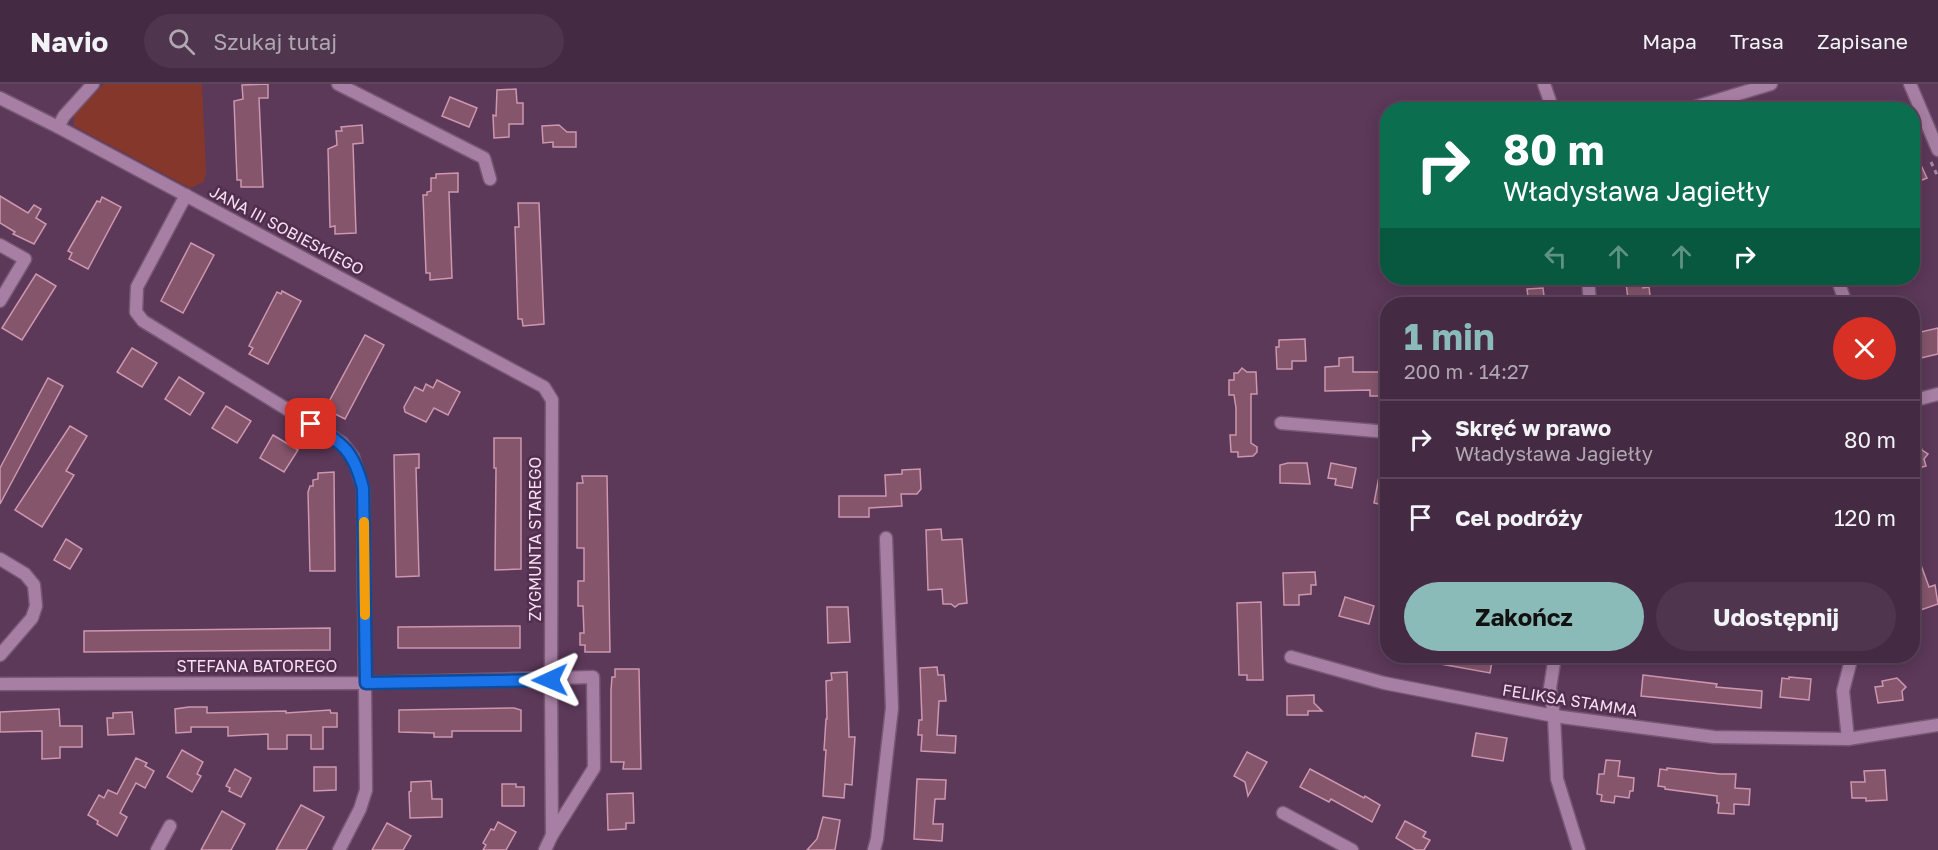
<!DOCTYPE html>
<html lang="pl">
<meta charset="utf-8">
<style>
body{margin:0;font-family:"Golos Text",sans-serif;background:#4f364e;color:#f1f3f6;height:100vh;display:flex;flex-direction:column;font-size:22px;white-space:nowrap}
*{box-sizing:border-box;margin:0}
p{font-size:20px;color:#b0a7b2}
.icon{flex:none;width:33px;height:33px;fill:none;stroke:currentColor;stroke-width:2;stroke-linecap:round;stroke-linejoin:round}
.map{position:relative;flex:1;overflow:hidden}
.panel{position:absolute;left:1380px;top:213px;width:540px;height:366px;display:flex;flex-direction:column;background:#452a43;border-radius:24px;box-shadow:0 3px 15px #0003,0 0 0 2px #5d465c}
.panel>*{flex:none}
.guide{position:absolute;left:1380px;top:18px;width:540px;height:183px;border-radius:24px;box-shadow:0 3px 15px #0003,0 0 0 2px #5d465c;background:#0b6e4f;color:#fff;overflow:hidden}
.pin{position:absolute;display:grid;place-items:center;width:51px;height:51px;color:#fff;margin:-26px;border-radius:12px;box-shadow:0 3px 9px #0006}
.me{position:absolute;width:66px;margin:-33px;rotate:269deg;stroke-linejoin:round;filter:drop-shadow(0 0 4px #0008)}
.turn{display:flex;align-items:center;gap:21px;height:126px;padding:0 24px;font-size:27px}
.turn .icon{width:78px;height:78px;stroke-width:2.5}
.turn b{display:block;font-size:42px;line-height:51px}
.lanes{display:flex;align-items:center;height:57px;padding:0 24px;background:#0003;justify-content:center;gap:30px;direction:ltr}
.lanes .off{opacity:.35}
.round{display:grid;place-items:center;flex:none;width:63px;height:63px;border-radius:32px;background:#4f364e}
.overview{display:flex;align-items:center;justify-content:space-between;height:102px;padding:0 24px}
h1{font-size:36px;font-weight:700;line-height:45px;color:#8bbbb9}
.cta{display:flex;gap:12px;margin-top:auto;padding:12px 24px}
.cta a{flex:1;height:69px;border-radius:36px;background:#8bbbb9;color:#111;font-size:24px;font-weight:700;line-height:69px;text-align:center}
.cta a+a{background:#4f364e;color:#f1f3f6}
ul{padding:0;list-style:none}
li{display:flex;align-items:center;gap:18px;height:78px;padding:0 24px;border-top:2px solid #5d465c}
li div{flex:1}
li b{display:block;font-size:22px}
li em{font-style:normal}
header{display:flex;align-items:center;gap:36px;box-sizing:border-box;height:84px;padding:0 30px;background:#452a43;border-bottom:2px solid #5d465c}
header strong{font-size:28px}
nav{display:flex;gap:33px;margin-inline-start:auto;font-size:21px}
.search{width:420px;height:54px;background:#4f364e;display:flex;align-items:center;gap:15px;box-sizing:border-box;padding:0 21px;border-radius:33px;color:#b0a7b2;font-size:22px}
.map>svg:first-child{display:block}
</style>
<header>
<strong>Navio</strong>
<div class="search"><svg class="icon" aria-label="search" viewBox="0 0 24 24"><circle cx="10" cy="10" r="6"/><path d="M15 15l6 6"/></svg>Szukaj tutaj</div>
<nav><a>Mapa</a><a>Trasa</a><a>Zapisane</a></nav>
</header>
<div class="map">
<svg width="1938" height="766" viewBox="0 0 1938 766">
<rect width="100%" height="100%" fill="#5c3859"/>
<!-- green -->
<polygon fill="#86372c" points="104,0 202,0 206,88 204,98 190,104 74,42 74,30"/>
<!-- building -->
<g fill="#85556c" stroke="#cc97af" stroke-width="1.5">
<polygon points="268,0 268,14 259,14 263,103 241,103 241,96 237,96 234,17 243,15 242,1"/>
<polygon points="516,5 517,19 523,19 523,40 509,40 509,53 494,54 493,31 496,32 497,6"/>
<polygon points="450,13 477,24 469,43 442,32"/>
<polygon points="362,41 363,59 353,60 356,149 335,150 335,142 330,143 328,65 337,61 336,47 342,47 341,43"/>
<polygon points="559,41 567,48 576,48 576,63 553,63 553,58 543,59 542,42"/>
<polygon points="1912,62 1927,94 1912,100"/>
<polygon points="458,89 458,108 449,108 452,194 430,196 430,189 426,189 423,111 427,111 427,108 431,107 431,94 436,94 436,90"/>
<polygon points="0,112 28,129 34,121 41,125 36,134 46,140 34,160 13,150 15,148 0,139"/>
<polygon points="102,113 121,123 88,185 69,175 72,169 68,167 97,117 100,118"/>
<polygon points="518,119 539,119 544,240 523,242 522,235 518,235 515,143 519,143"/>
<polygon points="191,159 214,171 183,229 161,217"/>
<polygon points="36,190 56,202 22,256 2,244"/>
<polygon points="1642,197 1643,204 1649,203 1651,220 1631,220 1630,214 1628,215 1626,199"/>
<polygon points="1543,204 1545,220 1529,220 1527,205"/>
<polygon points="282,207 301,217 268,280 249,270 253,264 249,262 277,208 281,210"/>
<polygon points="1938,244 1938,270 1912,276 1912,250"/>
<polygon points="365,251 384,261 345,335 325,325"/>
<polygon points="1305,255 1306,277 1292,277 1292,285 1277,285 1276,263 1279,263 1279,256"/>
<polygon points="132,264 157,279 142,303 117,288"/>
<polygon points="1353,273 1353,288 1388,288 1388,312 1370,312 1370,306 1325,307 1325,283 1339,282 1339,274"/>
<polygon points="1242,284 1247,288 1256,288 1257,310 1251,310 1251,359 1257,363 1257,368 1253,372 1238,373 1238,368 1231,368 1230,351 1236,351 1236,324 1234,311 1229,311 1229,296 1234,296 1234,289 1238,289"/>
<polygon points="179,293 204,309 190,331 165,315"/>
<polygon points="48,294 63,302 0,420 0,384"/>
<polygon points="437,296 460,308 448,331 434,324 426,338 405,328 404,323 415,303 423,307 426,300 433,304"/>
<polygon points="226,322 251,337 237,359 212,344"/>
<polygon points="70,342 87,352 66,387 74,391 42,443 15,426"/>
<polygon points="1912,346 1916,346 1922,366 1928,370 1924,375 1926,382 1919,384 1912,394"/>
<polygon points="273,351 298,366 284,388 260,374"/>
<polygon points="494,354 521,354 521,485 495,486 496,384 494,384"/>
<polygon points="419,370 419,384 416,384 419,492 396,493 394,371"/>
<polygon points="1288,379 1307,379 1310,400 1280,399 1280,381"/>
<polygon points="1331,379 1356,384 1352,404 1335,401 1336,395 1328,394"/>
<polygon points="1381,382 1388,383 1388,422 1374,419"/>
<polygon points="920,385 921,405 917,410 901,410 902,422 869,424 869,433 839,433 839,412 886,412 885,391 902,390 902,386"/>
<polygon points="334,388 335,487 310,487 308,408 310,402 313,402 313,396 318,395 318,389"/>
<polygon points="582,392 607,392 610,568 585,568 585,561 580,561 580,549 584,549 583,522 578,522 578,497 584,497 584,464 577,464 577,399 583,399"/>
<polygon points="941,445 942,456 962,455 967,519 959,520 955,523 951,520 943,520 942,505 928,506 926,446"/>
<polygon points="66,455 82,465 70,485 54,476"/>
<polygon points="1914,462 1929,503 1935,501 1938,520 1912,529"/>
<polygon points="1315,488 1316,501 1311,501 1311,510 1299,511 1299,521 1284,521 1283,489"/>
<polygon points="1345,513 1374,522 1369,540 1339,532"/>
<polygon points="1261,518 1263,596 1247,596 1247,591 1239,591 1237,519"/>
<polygon points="827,523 848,523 850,558 828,559"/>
<polygon points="520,542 520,564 398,564 398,543"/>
<polygon points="330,544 330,566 84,568 84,547"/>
<polygon points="1430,572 1493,572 1490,589 1430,578"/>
<polygon points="937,583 938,591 944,591 946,617 939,617 937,651 956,652 955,669 921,667 922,651 918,651 919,636 922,636 920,584"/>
<polygon points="615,585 639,585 641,685 623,685 624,678 611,678 611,606 612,593 615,593"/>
<polygon points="847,588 849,653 855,653 852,701 845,700 844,714 823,712 826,666 824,666 826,635 827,635 826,597 832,596 831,589"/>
<polygon points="1643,591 1717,600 1716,603 1762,607 1761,624 1641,612"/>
<polygon points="1789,593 1811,595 1809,616 1780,613 1782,594 1789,595"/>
<polygon points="1897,594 1906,603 1902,607 1903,616 1878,619 1875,603 1883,602 1882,597"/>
<polygon points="1314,611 1314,619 1322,627 1308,627 1308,631 1287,631 1287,612"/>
<polygon points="189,623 207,623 207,629 286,627 286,629 330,626 331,629 337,629 337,643 323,643 323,665 311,665 311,651 287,651 287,665 268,665 268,650 228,652 228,643 191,643 191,648 176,649 175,625"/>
<polygon points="514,624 521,626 521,647 452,647 452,653 434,653 434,649 399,648 399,626"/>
<polygon points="59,625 60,642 82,642 82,663 60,663 60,674 42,675 42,647 0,648 0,628"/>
<polygon points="132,628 134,650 108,651 107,634 113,634 113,629"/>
<polygon points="1476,649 1507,654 1503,677 1472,672"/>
<polygon points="182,666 203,678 197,690 201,692 192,708 167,693"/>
<polygon points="1247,668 1267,678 1248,712 1245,698 1234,692"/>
<polygon points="136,674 147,679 145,682 154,687 145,704 136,699 120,729 127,733 117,752 97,740 98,737 88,731 99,711 104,714 108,706 117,710"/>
<polygon points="1606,676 1620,677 1618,692 1634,694 1633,707 1630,707 1629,714 1615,712 1614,719 1601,717 1602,711 1597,710 1599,690 1604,690"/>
<polygon points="314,683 336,683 336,706 314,707"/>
<polygon points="1667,684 1720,690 1736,690 1735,704 1750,705 1749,721 1734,720 1734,730 1718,729 1719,719 1717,719 1717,712 1665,705 1665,703 1658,702 1660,685 1667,686"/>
<polygon points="235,685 251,694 241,713 229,707 230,704 226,702"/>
<polygon points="1310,685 1364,714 1365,712 1380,721 1372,738 1331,715 1329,718 1300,703"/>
<polygon points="1885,686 1887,716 1866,717 1866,714 1852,714 1851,698 1865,698 1864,687"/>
<polygon points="917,695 946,696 945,715 935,715 933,740 943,740 942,757 914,755"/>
<polygon points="431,697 432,715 442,715 442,733 410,734 409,708 411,707 411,698"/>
<polygon points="502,700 516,700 516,703 524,703 524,722 502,722"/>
<polygon points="633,709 634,739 626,739 626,745 608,746 607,710"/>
<polygon points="301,721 324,733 306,766 276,766"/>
<polygon points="222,727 245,740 231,766 201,766"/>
<polygon points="823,733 840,736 835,766 807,766 817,755"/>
<polygon points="1405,737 1426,748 1423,753 1430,756 1424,766 1416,766 1396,754"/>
<polygon points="498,738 516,748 506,766 483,766 486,761 483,759 491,745 494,746"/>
<polygon points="387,739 411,752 403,766 372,766"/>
</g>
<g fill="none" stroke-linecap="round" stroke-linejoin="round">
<!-- minor casing -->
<g stroke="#775874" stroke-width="15">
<g id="minor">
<polyline points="338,0 484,74 490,95"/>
<polyline points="1544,0 1553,26"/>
<polyline points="0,14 58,43 544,303 552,316 551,595 552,751 545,766"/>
<polyline points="1685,26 1771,0"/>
<polyline points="58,43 64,32 93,0"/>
<polyline points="186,111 137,203 136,228 143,237 342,359 353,373 363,404 366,706 360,725 339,766"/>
<polyline points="0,161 25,175 0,217"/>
<polyline points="1588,194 1590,220"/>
<polyline points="1837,194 1846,220"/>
<polyline points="1912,317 1938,310"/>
<polyline points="1281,339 1388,348"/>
<polyline points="0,475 25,490 34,501 36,522 32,534 0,571"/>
<polyline points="1555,572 1550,604 1554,632 1557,695 1579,766"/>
<polyline points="1291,573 1384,599 1554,632 1714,653 1848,655 1938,641"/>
<polyline points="0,600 366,599 593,593 594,684 552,751"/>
<polyline points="1848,655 1843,607 1852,572"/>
<polyline points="1283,729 1352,766"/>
<polyline points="157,766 170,742"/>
<polyline points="874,766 877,755 892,624 886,454"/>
</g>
</g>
<!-- tertiary casing -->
<g stroke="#775874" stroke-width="15">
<polyline id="tertiary" points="1910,0 1938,66"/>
</g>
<!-- path -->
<polyline stroke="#a588a2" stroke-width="3" stroke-dasharray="4.5 4.5" stroke-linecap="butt" points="1931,78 1938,93"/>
<!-- minor -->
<use href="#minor" stroke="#a87fa4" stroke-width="12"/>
<!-- tertiary -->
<use href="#tertiary" stroke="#a87fa4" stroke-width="12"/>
</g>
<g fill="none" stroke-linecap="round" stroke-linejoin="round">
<!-- route casing -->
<g stroke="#114b97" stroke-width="15">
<path id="route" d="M311,340C343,360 353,365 363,404L366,599L550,596"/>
</g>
<!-- route -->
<use href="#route" stroke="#1a73e8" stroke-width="10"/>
<!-- slow -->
<polyline stroke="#f59e0b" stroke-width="10" points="364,438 365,531"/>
</g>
<g text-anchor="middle" stroke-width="5" stroke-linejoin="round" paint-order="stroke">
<!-- street labels -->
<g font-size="16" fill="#f6dff3" stroke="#512e4e">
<text transform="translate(287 146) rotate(28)" y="6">JANA III SOBIESKIEGO</text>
<text transform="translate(535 455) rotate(-90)" y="6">ZYGMUNTA STAREGO</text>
<text x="257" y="588">STEFANA BATOREGO</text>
<text transform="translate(1570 616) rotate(9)" y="6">FELIKSA STAMMA</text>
</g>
</g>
</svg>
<div class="pin" style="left:311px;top:340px;background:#d93025"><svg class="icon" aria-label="arrive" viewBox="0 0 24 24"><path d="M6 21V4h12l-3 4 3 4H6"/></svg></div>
<svg class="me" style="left:550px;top:596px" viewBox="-20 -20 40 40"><path d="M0-17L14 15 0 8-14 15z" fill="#1a73e8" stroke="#fff" stroke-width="4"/></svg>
<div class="guide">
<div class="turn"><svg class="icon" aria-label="right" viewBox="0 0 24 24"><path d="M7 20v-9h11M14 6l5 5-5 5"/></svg><div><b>80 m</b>Władysława Jagiełły</div></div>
<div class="lanes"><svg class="icon off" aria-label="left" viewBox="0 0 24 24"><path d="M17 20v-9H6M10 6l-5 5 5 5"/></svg><svg class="icon off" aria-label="ahead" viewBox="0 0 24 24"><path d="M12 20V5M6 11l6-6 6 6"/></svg><svg class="icon off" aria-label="ahead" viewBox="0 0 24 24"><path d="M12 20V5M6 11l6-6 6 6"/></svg><svg class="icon" aria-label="right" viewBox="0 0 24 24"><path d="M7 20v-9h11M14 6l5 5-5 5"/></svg></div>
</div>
<section class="panel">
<div class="overview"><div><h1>1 min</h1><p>200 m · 14:27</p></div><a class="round" style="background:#d93025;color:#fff"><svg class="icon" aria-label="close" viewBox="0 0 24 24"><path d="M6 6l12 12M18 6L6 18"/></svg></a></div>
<ul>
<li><svg class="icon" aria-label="right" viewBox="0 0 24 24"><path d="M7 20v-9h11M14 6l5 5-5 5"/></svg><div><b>Skręć w prawo</b><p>Władysława Jagiełły</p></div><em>80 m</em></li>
<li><svg class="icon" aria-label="arrive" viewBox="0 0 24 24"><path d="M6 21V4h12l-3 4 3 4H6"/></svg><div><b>Cel podróży</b></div><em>120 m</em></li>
</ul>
<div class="cta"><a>Zakończ</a><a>Udostępnij</a></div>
</section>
</div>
